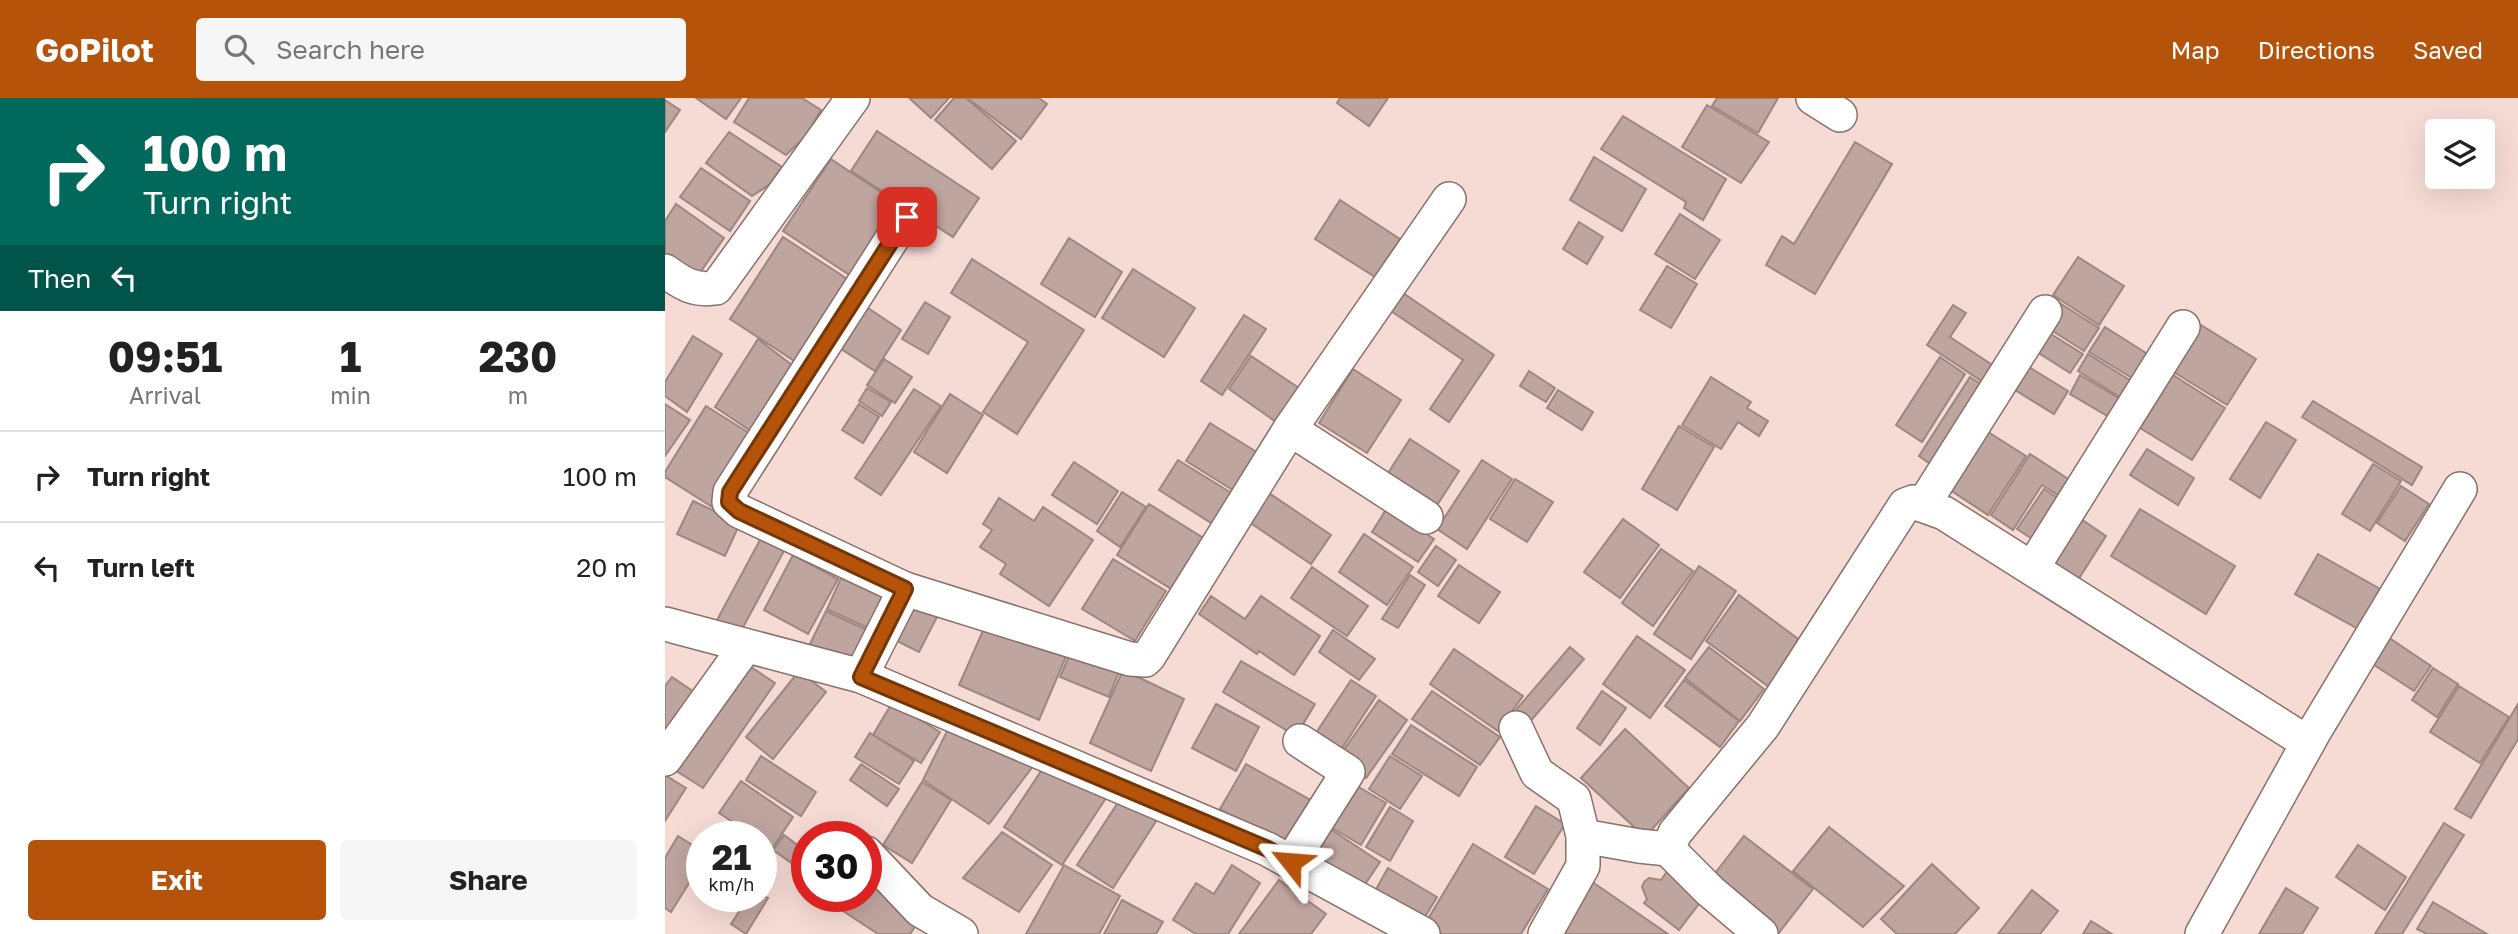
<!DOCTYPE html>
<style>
body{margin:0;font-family:"Golos Text",sans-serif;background:#f6f6f6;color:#222;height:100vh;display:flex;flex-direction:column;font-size:26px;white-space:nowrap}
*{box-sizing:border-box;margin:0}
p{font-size:23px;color:#767676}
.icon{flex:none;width:38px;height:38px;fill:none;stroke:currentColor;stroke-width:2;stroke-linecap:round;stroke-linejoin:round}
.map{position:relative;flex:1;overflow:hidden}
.drawer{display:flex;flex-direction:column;background:#fff;width:665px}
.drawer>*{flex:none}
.top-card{background:#00695c;color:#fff;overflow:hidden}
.controls{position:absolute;left:1760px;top:21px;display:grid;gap:14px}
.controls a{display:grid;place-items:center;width:70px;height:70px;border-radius:7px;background:#fff;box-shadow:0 7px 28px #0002;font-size:35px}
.speed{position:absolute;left:21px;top:723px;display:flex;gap:14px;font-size:35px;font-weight:700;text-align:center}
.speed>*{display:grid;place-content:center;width:91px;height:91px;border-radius:50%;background:#fff;box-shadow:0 7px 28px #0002;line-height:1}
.speed small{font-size:18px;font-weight:400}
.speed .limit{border:10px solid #d22;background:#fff;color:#111}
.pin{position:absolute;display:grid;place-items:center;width:60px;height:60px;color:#fff;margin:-30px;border-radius:14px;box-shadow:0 4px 10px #0006}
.me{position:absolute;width:77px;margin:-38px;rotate:298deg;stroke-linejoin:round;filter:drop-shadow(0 0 5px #0008)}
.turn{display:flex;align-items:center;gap:24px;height:147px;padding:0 28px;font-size:32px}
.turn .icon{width:91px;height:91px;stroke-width:2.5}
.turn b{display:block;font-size:49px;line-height:60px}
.then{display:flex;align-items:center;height:66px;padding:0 28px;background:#0003;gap:14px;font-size:26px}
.eta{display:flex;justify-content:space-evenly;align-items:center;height:119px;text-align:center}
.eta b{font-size:42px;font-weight:700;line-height:49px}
.cta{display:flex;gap:14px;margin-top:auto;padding:14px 28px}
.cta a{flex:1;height:80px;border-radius:7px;background:#b45309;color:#fff;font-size:28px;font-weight:700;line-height:80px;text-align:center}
.cta a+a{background:#f6f6f6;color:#222}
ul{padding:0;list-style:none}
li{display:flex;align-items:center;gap:21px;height:91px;padding:0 28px;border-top:2px solid #e0e0e0}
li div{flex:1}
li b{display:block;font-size:26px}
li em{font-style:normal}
header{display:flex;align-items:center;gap:42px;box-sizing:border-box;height:98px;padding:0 35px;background:#b45309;color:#fff}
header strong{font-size:33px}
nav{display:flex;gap:38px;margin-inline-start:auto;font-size:24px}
.search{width:490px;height:63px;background:#f6f6f6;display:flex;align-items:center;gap:18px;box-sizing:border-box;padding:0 24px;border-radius:7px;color:#767676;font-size:26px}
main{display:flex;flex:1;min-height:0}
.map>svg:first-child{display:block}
</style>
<header>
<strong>GoPilot</strong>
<div class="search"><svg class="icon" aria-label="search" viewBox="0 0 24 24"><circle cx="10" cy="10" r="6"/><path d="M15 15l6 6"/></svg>Search here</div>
<nav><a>Map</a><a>Directions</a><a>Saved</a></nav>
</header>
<main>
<section class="drawer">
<div class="top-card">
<div class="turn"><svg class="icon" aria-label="right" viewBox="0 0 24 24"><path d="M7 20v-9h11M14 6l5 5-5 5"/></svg><div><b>100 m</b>Turn right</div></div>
<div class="then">Then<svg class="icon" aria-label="left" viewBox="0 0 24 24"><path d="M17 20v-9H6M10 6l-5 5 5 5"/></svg></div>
</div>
<div class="eta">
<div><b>09:51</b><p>Arrival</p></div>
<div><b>1</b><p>min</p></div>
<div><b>230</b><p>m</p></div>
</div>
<ul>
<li><svg class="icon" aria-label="right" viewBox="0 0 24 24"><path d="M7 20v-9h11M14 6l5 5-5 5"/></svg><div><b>Turn right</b></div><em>100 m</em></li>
<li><svg class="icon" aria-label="left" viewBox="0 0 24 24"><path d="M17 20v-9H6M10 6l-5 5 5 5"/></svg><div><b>Turn left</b></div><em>20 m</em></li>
</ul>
<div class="cta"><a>Exit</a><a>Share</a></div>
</section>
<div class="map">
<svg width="1853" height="836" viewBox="0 0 1853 836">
<rect width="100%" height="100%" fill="#f6dbd5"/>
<!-- building -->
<g fill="#bfa59f" stroke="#9e8680" stroke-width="2">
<polygon points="31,0 76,0 61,21"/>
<polygon points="84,0 137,0 156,12 141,38 121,57 69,24"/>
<polygon points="244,0 284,0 266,20"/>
<polygon points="289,0 301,0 351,43 327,71 270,22"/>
<polygon points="302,0 374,0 382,6 356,41"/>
<polygon points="675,0 723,0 704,28 672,5"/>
<polygon points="1052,0 1113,0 1093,35 1047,8"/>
<polygon points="0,2 15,12 0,34"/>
<polygon points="1042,7 1104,44 1076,85 1017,49"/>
<polygon points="958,18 1061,81 1038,122 1019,110 1021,104 936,51"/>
<polygon points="212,33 314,100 288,139 186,73"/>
<polygon points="64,34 117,69 104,87 87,98 41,65"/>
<polygon points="1190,44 1227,66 1150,196 1101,167 1117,138 1129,146"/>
<polygon points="929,59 981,91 957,133 905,102"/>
<polygon points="166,61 239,110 192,182 118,133"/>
<polygon points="36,70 85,103 65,133 15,99"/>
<polygon points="675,102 735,141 710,179 650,141"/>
<polygon points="11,106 59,140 32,179 0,157 0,123"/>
<polygon points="1015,116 1055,142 1030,181 990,156"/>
<polygon points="914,124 938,139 922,166 898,151"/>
<polygon points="118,139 190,186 137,268 65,221"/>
<polygon points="404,140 457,174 430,219 376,186"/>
<polygon points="1413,159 1459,188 1434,227 1388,197"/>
<polygon points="307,161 419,232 352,336 318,314 363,244 286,195"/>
<polygon points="1002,168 1032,186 1006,230 975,212"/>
<polygon points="468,171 530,210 499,259 437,220"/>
<polygon points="738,195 829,257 784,324 765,311 798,262 726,213"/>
<polygon points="1390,202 1434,230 1419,253 1375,225"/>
<polygon points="194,204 236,232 210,273 167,245"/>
<polygon points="260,204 285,219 263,256 237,241"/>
<polygon points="1288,207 1301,215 1285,239 1335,272 1324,288 1262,247"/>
<polygon points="579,217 601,231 557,297 536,283"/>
<polygon points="1536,227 1591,261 1562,307 1507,273"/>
<polygon points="1373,228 1418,256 1405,275 1361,247"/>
<polygon points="1440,229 1492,262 1477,286 1424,254"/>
<polygon points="28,238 57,256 22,314 0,298 0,284"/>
<polygon points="93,241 132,271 93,338 50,309"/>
<polygon points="1423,256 1476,289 1466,306 1413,273"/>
<polygon points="586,258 637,292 614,326 564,291"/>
<polygon points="1275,259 1300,276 1257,344 1231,327"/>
<polygon points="219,261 247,279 230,305 202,287"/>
<polygon points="1359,266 1403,293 1389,316 1345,289"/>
<polygon points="688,271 736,302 702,355 654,325"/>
<polygon points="864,273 890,290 881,304 855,288"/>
<polygon points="1415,277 1467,308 1456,326 1405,296"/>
<polygon points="1508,277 1560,310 1527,362 1475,330"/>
<polygon points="1046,279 1086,304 1082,310 1103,323 1094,338 1073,324 1056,351 1017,327"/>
<polygon points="1305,279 1319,288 1268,368 1254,358"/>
<polygon points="202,290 226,304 217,318 194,303"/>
<polygon points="249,291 276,308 216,397 190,380"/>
<polygon points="893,292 928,314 917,332 882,310"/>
<polygon points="285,296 318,317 282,375 249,354"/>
<polygon points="1648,303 1757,369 1747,387 1637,319"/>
<polygon points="0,306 25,322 0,358"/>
<polygon points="194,306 214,319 198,345 177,332"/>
<polygon points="41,308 92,340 49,410 0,379 0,374"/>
<polygon points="1601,324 1631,342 1595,400 1565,381"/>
<polygon points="545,325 598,358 574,396 521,363"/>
<polygon points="1014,328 1049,349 1012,412 977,391"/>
<polygon points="1320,332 1361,358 1323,417 1282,390"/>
<polygon points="745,341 794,373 767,415 718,383"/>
<polygon points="1482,351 1529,380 1513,407 1465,377"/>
<polygon points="1365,356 1414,388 1404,404 1377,387 1348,432 1326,417"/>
<polygon points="513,362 573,399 554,430 494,392"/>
<polygon points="817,362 847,381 802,451 772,431"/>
<polygon points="409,364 453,393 432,426 387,397"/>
<polygon points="1708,366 1736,383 1705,433 1677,416"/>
<polygon points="850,381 888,404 862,444 825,421"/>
<polygon points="1736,388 1764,406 1740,443 1712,425"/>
<polygon points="1379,391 1405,408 1378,448 1352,431"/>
<polygon points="457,394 481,409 455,449 432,433"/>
<polygon points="604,395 666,437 646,466 584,424"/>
<polygon points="334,400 369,423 378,409 428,442 384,508 335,476 341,466 315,449 327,432 318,426"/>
<polygon points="28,403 75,425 60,458 12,436"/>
<polygon points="484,406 540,441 508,492 452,457"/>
<polygon points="722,410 769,441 753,464 707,434"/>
<polygon points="1475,411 1570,468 1541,516 1446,458"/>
<polygon points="1413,419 1441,438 1411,485 1382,466"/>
<polygon points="958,421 994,447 955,500 919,474"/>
<polygon points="699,436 748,469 722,507 674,474"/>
<polygon points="96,440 119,453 75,535 52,522"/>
<polygon points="771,448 791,462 773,488 753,474"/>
<polygon points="996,451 1028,473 988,528 957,505"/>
<polygon points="1653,456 1715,491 1693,531 1630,496"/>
<polygon points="128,457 173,481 143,536 99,512"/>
<polygon points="448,461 501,493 470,543 417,511"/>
<polygon points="794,467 835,494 814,525 773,498"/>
<polygon points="1034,468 1071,493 1026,561 989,536"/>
<polygon points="647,469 703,508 682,538 626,500"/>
<polygon points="745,477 760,487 733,530 717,521"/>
<polygon points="176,480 224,502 209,533 162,511"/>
<polygon points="1074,497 1144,549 1111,594 1041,543"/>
<polygon points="546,498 580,521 596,498 655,538 629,577 594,553 592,556 534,516"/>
<polygon points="245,506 272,519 254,554 228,541"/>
<polygon points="161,513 206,534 190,570 144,548"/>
<polygon points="324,519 403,554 374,622 294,587"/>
<polygon points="668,532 710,561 694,582 654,554"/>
<polygon points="1720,537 1766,568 1749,593 1703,563"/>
<polygon points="972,538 1020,572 985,620 938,586"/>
<polygon points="905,549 919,561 858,632 844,620"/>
<polygon points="1044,549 1099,591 1075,623 1020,580"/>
<polygon points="407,551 455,571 444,599 395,579"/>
<polygon points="789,551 858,598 833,633 765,586"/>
<polygon points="77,563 110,585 38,690 5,669"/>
<polygon points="576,563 650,606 631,638 558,594"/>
<polygon points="1768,570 1793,586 1772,619 1747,602"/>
<polygon points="458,572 519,601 486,673 425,645"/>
<polygon points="134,573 161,594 108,661 81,639"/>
<polygon points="7,579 38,600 0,654 0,588"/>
<polygon points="686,582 711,598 670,661 645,644"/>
<polygon points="1019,582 1074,623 1055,649 1000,608"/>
<polygon points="1794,588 1844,619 1815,665 1765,634"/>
<polygon points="767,593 835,639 815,667 747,621"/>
<polygon points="937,593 961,610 935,647 912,630"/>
<polygon points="714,602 742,622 701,680 673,660"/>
<polygon points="227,605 275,634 256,665 208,637"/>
<polygon points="551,606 594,629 571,673 527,650"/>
<polygon points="1853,606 1853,641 1806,720 1790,711"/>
<polygon points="287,623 376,658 324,726 258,682"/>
<polygon points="746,627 812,669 794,698 727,656"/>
<polygon points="960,631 1024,690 980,739 916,680"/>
<polygon points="205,635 249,663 234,686 190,659"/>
<polygon points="96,658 151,694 136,718 81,682"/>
<polygon points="725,658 757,678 735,711 704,691"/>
<polygon points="384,661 443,697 397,767 339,729"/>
<polygon points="196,666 234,691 222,708 185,682"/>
<polygon points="581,666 649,704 624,750 555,711"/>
<polygon points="0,677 21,690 0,723"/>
<polygon points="76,683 128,719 107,751 96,744 96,738 89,738 54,715"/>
<polygon points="257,684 286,702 247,765 218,747"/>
<polygon points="687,685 721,705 696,747 662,727"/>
<polygon points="460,694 495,717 448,790 412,767"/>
<polygon points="871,708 900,726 869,776 840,759"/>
<polygon points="725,709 748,723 725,763 701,749"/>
<polygon points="61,725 82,738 52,738"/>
<polygon points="1779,725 1799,737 1737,836 1710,836"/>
<polygon points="661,728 715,764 694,795 641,759"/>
<polygon points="1164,729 1239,788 1198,829 1128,773"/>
<polygon points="337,734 387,767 354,814 298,780"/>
<polygon points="119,737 142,754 142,776 108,752"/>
<polygon points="13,738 37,753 37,764 6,814 0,810 0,760"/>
<polygon points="1079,738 1148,791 1113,836 1044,783"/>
<polygon points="808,746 883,791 856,836 777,836 760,826"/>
<polygon points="96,747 108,755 96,773"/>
<polygon points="1693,747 1741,779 1720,812 1671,779"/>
<polygon points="1267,766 1314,810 1290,836 1232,836 1216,821"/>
<polygon points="399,767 455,798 434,836 361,836"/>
<polygon points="567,767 595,785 563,836 531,836 508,822 531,785 549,796"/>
<polygon points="723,770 772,799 757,824 709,795"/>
<polygon points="1004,771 1040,798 1014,832 979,805 982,801 977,789 979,784 984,780 996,782"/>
<polygon points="923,781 1003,836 900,836 890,829"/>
<polygon points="614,782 661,816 646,836 574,836"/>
<polygon points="201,784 256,820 245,836 213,836 178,813 188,798 201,798"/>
<polygon points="1621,790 1653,810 1637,836 1594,836"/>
<polygon points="1367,792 1393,813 1375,836 1333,836"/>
<polygon points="96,797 103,800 81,836 66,826 84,798"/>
<polygon points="49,798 80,798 70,812"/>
<polygon points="157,798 186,798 177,812"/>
<polygon points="457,802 498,824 491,836 439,836"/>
<polygon points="1768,804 1822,836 1762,836 1752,831"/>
<polygon points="1426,823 1447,836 1418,836"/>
</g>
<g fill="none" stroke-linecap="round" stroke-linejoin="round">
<!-- minor casing -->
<g stroke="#88706b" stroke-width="36">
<g id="minor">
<polyline points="1148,0 1175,17"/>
<polyline points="241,119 65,394 64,404 74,413 240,491 465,561 480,562 484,558 625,331 784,101"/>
<path d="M0,173C18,186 29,193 51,190L188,0"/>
<polyline points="625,331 761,419"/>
<polyline points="1258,407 1380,214"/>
<polyline points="1368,469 1518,229"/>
<polyline points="0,526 196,578 602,751 758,836"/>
<polyline points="196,578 240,491"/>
<polyline points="851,630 872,675 909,701 918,738 918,768 880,836"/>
<polyline points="0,661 80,549"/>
<polyline points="918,738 974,748 1003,751"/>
<polyline points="201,755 255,812 296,836"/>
<polyline points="626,764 683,674 635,643"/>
<polyline points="1096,836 1045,793 1003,751 1010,735 1098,628 1240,407 1248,404 1279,415 1643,645"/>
<polyline points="1537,836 1649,634 1795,391"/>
</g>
</g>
<!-- minor -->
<use href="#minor" stroke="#fff" stroke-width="33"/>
</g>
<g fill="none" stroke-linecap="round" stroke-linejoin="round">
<!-- route casing -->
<g stroke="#753606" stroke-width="18">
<polyline id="route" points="242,119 65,394 64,404 74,413 240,491 196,579 603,751 626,764"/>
</g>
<!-- route -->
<use href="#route" stroke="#b45309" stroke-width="12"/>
</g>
</svg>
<div class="controls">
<a><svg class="icon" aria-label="layers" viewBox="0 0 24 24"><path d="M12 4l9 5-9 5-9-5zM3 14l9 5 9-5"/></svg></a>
</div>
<div class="speed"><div>21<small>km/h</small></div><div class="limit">30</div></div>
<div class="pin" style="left:242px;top:119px;background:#d93025"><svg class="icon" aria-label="arrive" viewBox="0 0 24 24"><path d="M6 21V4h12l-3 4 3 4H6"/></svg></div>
<svg class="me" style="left:626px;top:764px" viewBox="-20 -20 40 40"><path d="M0-17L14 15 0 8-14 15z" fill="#b45309" stroke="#fff" stroke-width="4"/></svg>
</div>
</main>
